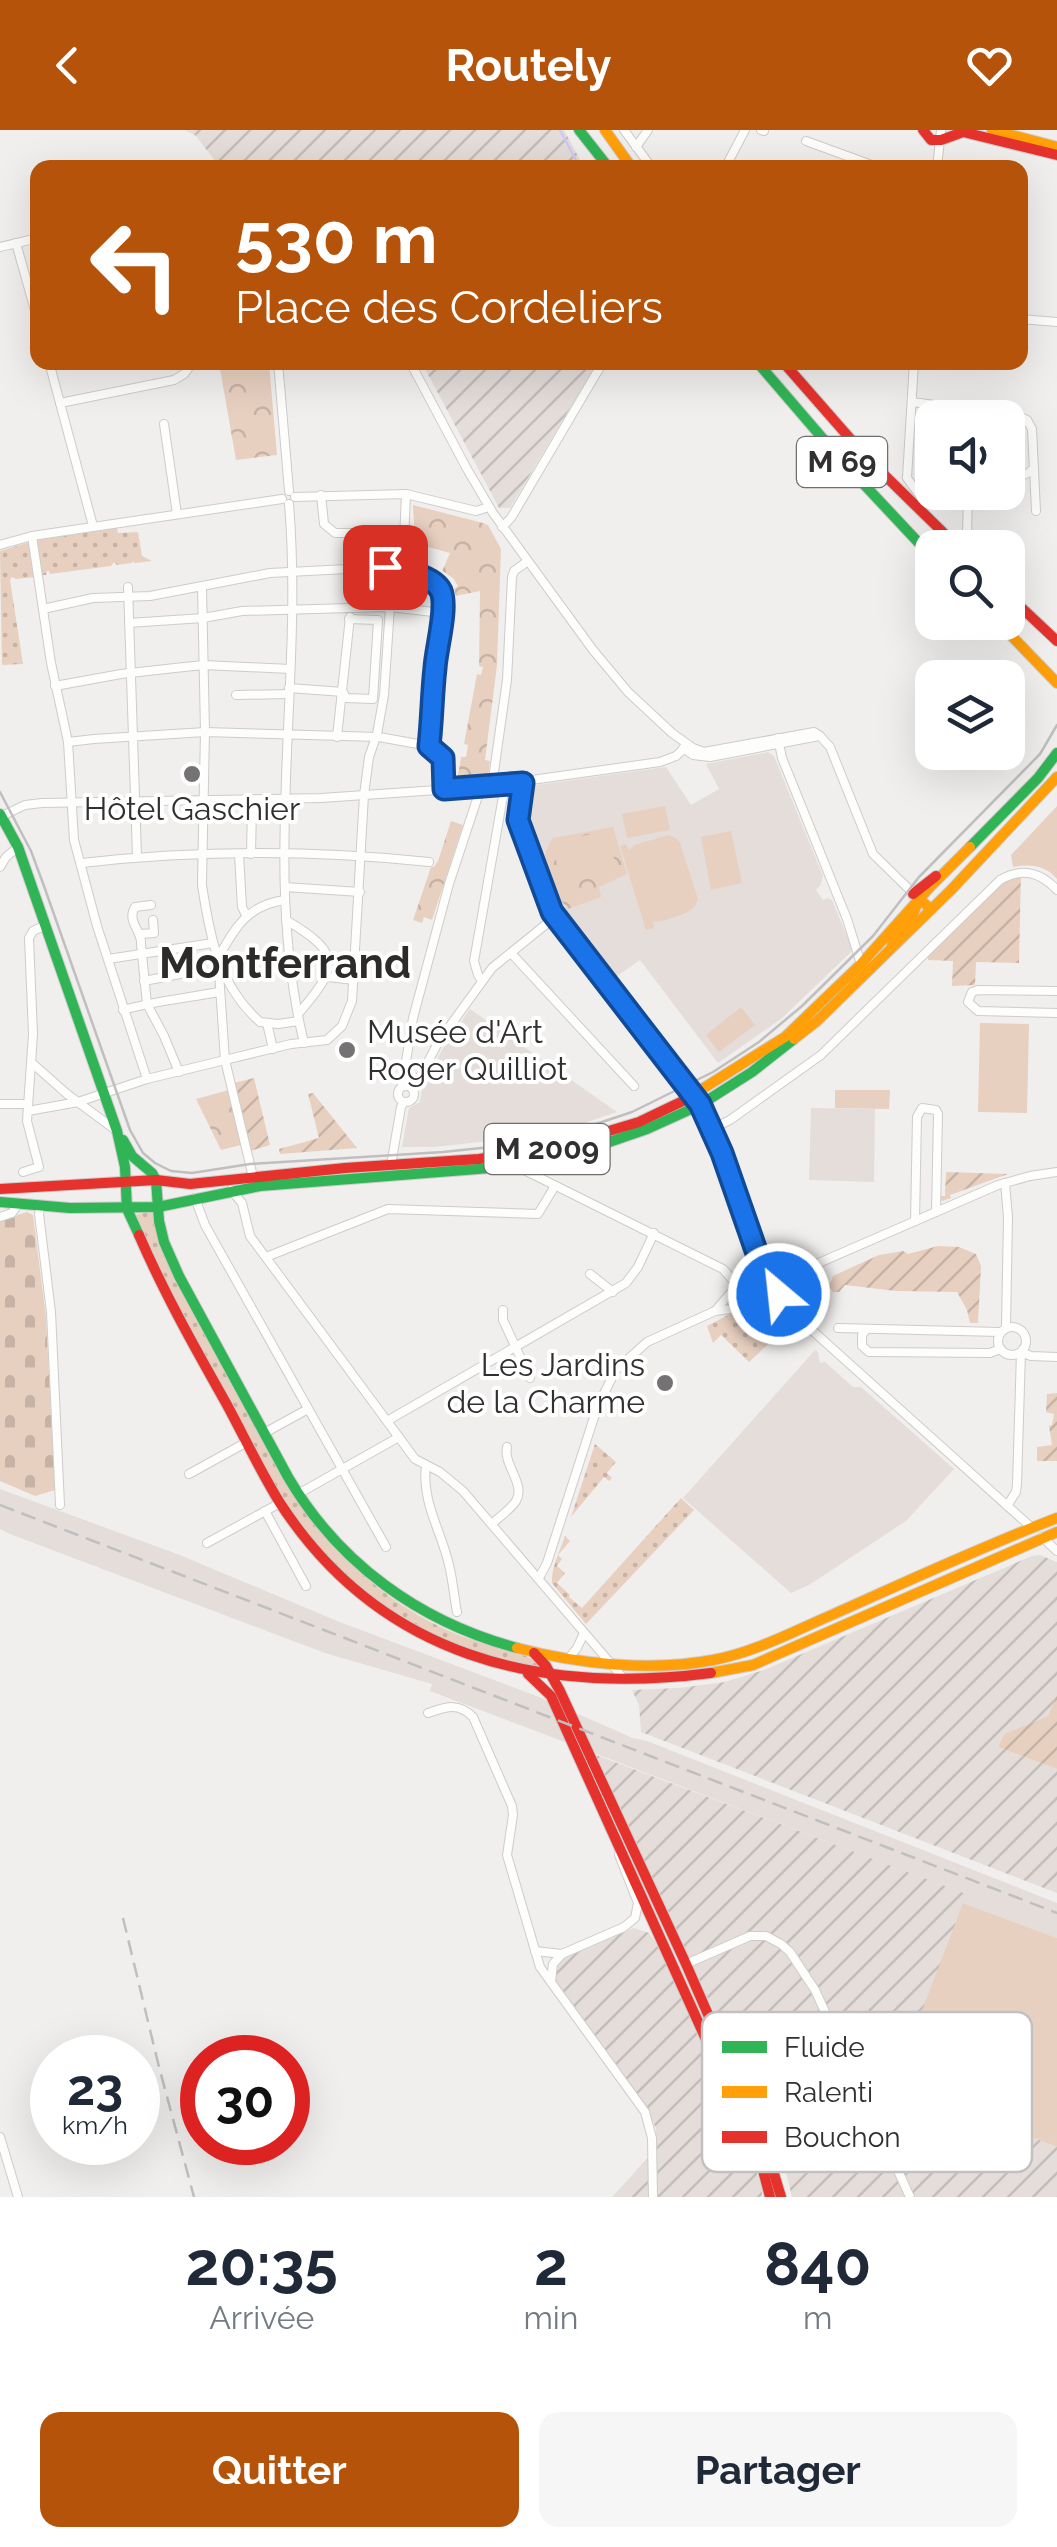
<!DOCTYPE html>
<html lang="fr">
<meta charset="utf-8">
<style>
body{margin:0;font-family:Raleway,sans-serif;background:#f6f6f7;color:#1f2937;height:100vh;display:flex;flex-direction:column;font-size:38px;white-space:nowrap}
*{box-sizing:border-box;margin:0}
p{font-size:32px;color:#747a83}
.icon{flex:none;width:55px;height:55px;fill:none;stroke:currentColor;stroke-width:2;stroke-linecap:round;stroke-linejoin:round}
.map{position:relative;height:2067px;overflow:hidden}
.side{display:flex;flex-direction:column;background:#fff;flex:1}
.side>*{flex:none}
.hud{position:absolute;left:30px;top:30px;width:998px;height:210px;border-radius:20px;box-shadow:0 10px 40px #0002;background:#b45309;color:#fff;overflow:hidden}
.tools{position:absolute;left:915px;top:270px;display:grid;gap:20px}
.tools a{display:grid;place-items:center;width:110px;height:110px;border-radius:20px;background:#fff;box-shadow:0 10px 40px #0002;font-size:50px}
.speed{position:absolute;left:30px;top:1905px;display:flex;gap:20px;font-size:50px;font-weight:700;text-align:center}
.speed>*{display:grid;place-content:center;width:130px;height:130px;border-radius:50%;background:#fff;box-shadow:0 10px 40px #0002;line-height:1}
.speed small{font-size:25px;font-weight:400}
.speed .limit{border:15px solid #d22;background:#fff;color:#111}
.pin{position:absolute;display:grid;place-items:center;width:85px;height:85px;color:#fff;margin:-42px;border-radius:20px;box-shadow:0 5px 15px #0006}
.me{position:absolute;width:110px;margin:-55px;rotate:332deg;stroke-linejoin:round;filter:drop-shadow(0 0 8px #0008)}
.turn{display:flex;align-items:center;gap:35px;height:210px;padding:0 40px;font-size:45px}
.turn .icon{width:130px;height:130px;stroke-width:2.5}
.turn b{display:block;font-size:70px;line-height:85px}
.eta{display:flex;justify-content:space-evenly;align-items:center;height:170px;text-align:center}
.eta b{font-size:60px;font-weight:700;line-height:70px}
.primary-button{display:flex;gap:20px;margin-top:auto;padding:20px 40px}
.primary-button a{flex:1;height:115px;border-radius:20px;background:#b45309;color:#fff;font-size:40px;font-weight:700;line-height:115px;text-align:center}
.primary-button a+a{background:#f6f6f7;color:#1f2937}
header{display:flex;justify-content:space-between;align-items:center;height:130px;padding:0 40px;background:#b45309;color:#fff;font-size:45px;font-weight:700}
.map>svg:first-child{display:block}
</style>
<header><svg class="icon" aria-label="back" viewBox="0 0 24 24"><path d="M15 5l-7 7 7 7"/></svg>Routely<svg class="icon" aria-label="heart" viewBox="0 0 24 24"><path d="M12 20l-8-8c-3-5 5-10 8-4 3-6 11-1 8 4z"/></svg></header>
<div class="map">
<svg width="1057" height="2067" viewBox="0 0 1057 2067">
<defs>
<pattern id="industrial-furrows" width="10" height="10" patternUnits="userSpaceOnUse" patternTransform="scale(2.5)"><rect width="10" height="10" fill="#e4ddd9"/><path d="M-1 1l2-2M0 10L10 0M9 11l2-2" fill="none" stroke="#c4bebb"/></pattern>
<pattern id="grass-dots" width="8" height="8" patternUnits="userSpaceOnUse" patternTransform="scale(2.5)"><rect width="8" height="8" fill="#e8d0c0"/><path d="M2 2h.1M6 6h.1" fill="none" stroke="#c7b3a5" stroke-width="1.8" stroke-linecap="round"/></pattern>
<pattern id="cemetery-stones" width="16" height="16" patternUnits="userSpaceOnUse" patternTransform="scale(2.5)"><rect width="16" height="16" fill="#e8d0c0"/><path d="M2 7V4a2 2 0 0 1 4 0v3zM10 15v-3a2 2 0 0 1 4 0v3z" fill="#c7b3a5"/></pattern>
<pattern id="park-crowns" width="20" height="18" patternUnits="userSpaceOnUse" patternTransform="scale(2.5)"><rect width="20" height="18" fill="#e8d0c0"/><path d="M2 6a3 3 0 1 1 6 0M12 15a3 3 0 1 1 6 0" fill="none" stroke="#c7b3a5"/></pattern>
<pattern id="garden-furrows" width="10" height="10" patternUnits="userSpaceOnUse" patternTransform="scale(2.5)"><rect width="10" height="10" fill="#e8d0c0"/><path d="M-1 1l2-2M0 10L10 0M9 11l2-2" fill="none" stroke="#c7b3a5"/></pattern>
</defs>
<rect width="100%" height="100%" fill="#f1efed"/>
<!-- built -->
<g fill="#e4ddd9">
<polygon points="768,622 774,626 823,746 820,756 816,760 823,770 827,768 832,770 851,816 851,822 781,889 718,933 640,830 613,849 560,785 553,775 522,693 529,656 666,637 691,675 719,659 706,634"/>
<polygon points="470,879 617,982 584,993 516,1008 434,1017 402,1017 409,978 420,972 422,959 442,920"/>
<polygon points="811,978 875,979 874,1052 809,1050"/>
<polygon points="815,1220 818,1222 820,1233 825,1232 853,1257 861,1257 954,1339 906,1391 809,1455 791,1463 683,1368"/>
<polygon points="0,1359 180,1425 337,1491 539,1567 633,1608 647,1611 1057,1773 1057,1808 963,1773 960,1762 430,1561 432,1554 325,1523 10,1404 0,1399"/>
</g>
<!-- industrial -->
<g fill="url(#industrial-furrows)">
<polygon points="184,0 564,0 584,37 220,37 195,5"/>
<polygon points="422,233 597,233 510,378 499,378"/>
<polygon points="1040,1425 1057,1432 1057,1564 1048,1586 1004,1604 998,1617 1057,1639 1057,1763 641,1602 639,1575 632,1560 679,1558 725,1552 764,1540 1032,1426"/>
<polygon points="596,1625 966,1764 911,1960 1057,2017 1057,2067 792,2067 784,2034"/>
<polygon points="634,1798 649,1803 660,1819 745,2009 762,2058 762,2067 612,2067 648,2028 656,2015 656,1998 645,1976 559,1859 555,1853 554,1841 561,1830 569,1826"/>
</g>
<!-- grass -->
<g fill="url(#grass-dots)">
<polygon points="117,398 118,403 138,402 142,426 152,431 135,433 133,431 132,433 117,435 114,432 111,436 50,444 49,441 47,441 46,445 42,445 37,410"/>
<polygon points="30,412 35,447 16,449 12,447 10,450 23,534 2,535 0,421"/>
<path d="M155,1080L156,1097L304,1380C345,1435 396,1480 461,1506C487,1516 519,1518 541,1535L538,1540L509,1534L459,1518L416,1497L365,1463L312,1410L280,1365L165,1154L135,1085Z"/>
<polygon points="753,1144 759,1149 762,1144 768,1147 773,1154 772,1166 763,1174 751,1174 743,1165 743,1153"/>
<path d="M730,1184C739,1185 747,1190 755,1190C772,1191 780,1183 796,1195L794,1198L800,1203L794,1210L783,1200L749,1232L721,1205L713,1213L707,1196Z"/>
<polygon points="595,1314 616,1332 607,1343 612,1348 609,1351 604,1347 571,1387"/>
<path d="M681,1368L694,1380L586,1494L552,1453C551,1438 560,1421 565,1406L570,1411L558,1425L562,1429L557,1436L565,1443L557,1453L570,1465L569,1467L582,1478Z"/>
</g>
<!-- cemetery -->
<polygon fill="url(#cemetery-stones)" points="27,1082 33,1085 46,1187 55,1360 35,1366 0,1351 0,1091"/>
<!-- park -->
<g fill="url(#park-crowns)">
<polygon points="219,233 269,233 277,325 236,330"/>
<path d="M413,375L483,393L488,395L501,419L497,535L485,630L490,631L488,647L482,646L480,653L457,652L461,627H466L468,615L464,614L477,544L481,545L483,537L479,536L480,461L456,466L454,459L458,456L453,448L442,441L450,423L413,413C416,401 413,388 413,375Z"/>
<polygon points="451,691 463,695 432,790 424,787 422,793 413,790 431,737 434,737 438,731"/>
<path d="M613,697L627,744L599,757L601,767L568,779C550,757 534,734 553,708Z"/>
<polygon points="229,960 241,1015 221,1020 196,969"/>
</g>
<!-- garden -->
<g fill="url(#garden-furrows)">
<polygon points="1021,742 1019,833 976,832 975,855 952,856 953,831 928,830 928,822 995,755"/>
<polygon points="254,948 270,1015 250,1021 234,953"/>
<polygon points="313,963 357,1018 280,1024 279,1019 319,1008 308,964"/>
<polygon points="946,1042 1008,1044 950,1065 951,1068 942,1071 939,1066 945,1066"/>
<polygon points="938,1116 959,1117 976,1124 981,1136 978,1193 970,1193 967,1180 957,1162 896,1161 845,1155 839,1162 833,1162 829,1156 833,1146 879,1125 903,1121 908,1124"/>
<polygon points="1057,1263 1057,1331 1037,1331 1037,1317 1052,1315 1049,1296 1052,1295 1054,1284 1046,1282 1047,1264"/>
<polygon points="1057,1564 1057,1639 998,1617 1004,1604 1048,1586"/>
</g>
<!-- pitch -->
<g fill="#e8d0c0">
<polygon points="665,676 670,700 627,708 622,684"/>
<path d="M1057,676V749C1045,735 1030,734 1013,737L1011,725Z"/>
<polygon points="608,700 615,733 560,746 552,713"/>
<polygon points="731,701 742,753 711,760 701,707"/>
<path d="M668,705L676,708L680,713L698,769C694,785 673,787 658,792L653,791L654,798L646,800L620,716L626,714L629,720L635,715Z"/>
<polygon points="741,877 755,895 719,922 706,905"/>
<polygon points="980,893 1029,894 1027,983 978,982"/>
<polygon points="835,960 890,960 889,979 835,978"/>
<polygon points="963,1773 1057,1808 1057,2017 911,1960 895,1952"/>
</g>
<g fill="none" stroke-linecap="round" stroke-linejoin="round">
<!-- stream -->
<polyline stroke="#cfc8f8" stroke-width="2.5" points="560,0 580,38"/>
<!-- street casing -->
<g stroke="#cdcccb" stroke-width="10">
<g id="street">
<polyline points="624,0 652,38"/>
<polyline points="761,0 764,1"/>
<polyline points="806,11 880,38"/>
<polyline points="636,17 648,0"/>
<polyline points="725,38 745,0"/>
<polyline points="937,38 941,0"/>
<polyline points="16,113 38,191"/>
<polyline points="0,117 38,108"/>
<polyline points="1020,189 1057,192"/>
<polyline points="49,232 93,396"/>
<polyline points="278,232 289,361"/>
<polyline points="410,232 467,339 493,383 593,520 628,562 672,603 693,618 704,622 814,602 820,606"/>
<polyline points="914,232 907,348 918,363 934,371"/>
<polyline points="912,272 1018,286 1027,290 1032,299 1036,381"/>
<polyline points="60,273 174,250 184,244 193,232"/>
<polyline points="164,294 177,384"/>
<path d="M1008,345C1019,346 1026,347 1034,338"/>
<polyline points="321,365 324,394 335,403 390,403"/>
<polyline points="295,367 406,364 476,381 489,377"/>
<path d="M289,374C304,554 261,736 304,913"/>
<polyline points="502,397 511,388 603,232"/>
<polyline points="967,405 968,362"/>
<polyline points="32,406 51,533 68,612 74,710 97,796 147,949"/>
<polyline points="0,415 32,406 282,369"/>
<polyline points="363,438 365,402"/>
<polyline points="128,457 137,726"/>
<polyline points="43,479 93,468 150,466 270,443 385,437 406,442 434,453 441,462 444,474 434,540 429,616"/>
<polyline points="129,493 203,488 242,481 350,478 390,477 442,483"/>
<polyline points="55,556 121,544 184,537 204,535 290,539"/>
<polyline points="289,558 343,562 346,568 373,569 378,490 349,489"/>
<polyline points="236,565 289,564"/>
<polyline points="820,606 830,617 873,724 916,766"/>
<polyline points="337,607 350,487"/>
<polyline points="778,608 782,628 847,789 861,834"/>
<polyline points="68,612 94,609 205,602 379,607 429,616 443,628 443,659"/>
<polyline points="683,618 693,625 710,627 819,606"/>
<polyline points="523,653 519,691 552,782 700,975 722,1023 760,1132 766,1140"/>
<polyline points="492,656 507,550 512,447 514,441 528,431"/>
<polyline points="0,687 25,675 42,673 321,668 481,657 660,632 676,626 688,615"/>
<polyline points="239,724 242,777 246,785"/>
<polyline points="251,724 252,677"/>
<path d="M82,733C197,720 314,720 429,732"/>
<polyline points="0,737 6,727 18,717"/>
<polyline points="202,752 205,602 202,457"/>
<path d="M202,755C210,808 219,856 260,892L278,894L299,891"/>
<polyline points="285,757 360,762"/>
<path d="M286,790C343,824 339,836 298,884"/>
<polyline points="140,804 154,803 153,790"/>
<path d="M141,811C139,798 127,790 135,777L151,775"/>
<polyline points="141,814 147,874 164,906 179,942"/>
<polyline points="511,823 634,956"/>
<polyline points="218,828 225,930 253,1047"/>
<path d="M218,828C235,798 247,775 285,770"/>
<polyline points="108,829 213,813"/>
<polyline points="328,847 354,850"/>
<polyline points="144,851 200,840"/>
<polyline points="482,851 478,845 474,831 505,655"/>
<polyline points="1057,861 978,860 972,862 968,872 978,881 1057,883"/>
<path d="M123,880C154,871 187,868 219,862"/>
<polyline points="267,893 273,919"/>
<polyline points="32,933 67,964 117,1001"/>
<polyline points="402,956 413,888 449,754 481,657"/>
<circle cx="406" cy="964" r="8"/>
<polyline points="413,960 439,911 492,838 555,787"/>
<polyline points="0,974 28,974"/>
<polyline points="28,981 78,972 147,949 225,930 291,914 327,910 342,896 352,871 364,665 369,627 377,604 384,565 390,477 404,410 406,364"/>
<path d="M710,1000L730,990L821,925L1000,750C1022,737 1040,742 1057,760"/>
<polyline points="391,1035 401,977 404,972"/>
<polyline points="518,1037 723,1139 737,1155"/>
<polyline points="23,1042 39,1037 27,991 33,904 29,808 33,801 46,795"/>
<polyline points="1005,1053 1008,1087 1006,1198"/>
<polyline points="231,1060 242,1073 250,1106 415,1329 440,1342 463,1361 624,1549"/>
<polyline points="195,1068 205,1095 386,1417"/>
<polyline points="41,1075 39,1084 51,1182 60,1375"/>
<polyline points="0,1087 12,1083 19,1073"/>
<polyline points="915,1091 917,987 922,978 936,980 938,984 936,1082"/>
<polyline points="266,1127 388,1079 538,1084 555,1056"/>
<circle cx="758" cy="1159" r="21"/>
<polyline points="590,1144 613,1162"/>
<polyline points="773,1144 798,1142 998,1055 1030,1046 1057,1042"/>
<polyline points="779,1164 794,1184 1032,1398"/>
<polyline points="503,1180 503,1190 530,1248"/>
<polyline points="715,1181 735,1158"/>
<circle cx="1012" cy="1211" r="14"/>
<polyline points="838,1198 1000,1202"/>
<polyline points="867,1199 862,1205 862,1216 869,1222 990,1223 1000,1219"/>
<polyline points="387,1291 626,1153 638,1137 654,1103"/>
<polyline points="268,1301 308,1279"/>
<path d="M426,1336C421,1371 442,1403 449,1435C453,1451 454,1467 457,1482"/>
<polyline points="189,1344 247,1312"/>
<polyline points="298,1364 399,1307"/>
<polyline points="1007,1376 1016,1362 1017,1354 1021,1222 1031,1226 1057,1227"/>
<polyline points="265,1381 306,1456"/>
<path d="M492,1394C499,1387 511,1379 516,1371C526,1354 503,1335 507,1317"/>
<polyline points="1042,1407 1057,1421"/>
<polyline points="207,1413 280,1373"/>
<polyline points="539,1448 547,1433 598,1275 616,1240 647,1212 715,1181 746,1177"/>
<polyline points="569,1528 577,1518 584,1503"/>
<path d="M428,1583C446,1577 458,1572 473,1587L512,1676L513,1685L507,1725L540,1837L645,1982L652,2008L653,2067"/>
<polyline points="535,1821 562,1824 624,1797 635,1788 638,1773 619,1725"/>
<polyline points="686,1834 750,1806 766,1806 781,1814 790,1822 815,1860 910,2067"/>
<polyline points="551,1852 553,1834 562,1824"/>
<polyline points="0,2007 18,2067"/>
</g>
</g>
<!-- fast casing -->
<g stroke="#cdcccb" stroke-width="12">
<g id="fast">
<polyline points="579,0 609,38"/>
<polyline points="757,232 843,332 932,427"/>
<polyline points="0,684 18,717 117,1001 125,1037 127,1079 139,1105"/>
<polyline points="970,717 1038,648 1057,623"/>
<path d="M123,1010L132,1026L152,1043L156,1050L159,1091L164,1112L179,1146L288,1347C339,1434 420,1492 517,1518"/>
<polyline points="0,1072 70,1078 158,1077 260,1056 515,1036 583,1021 647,999 700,975 752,942 794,909"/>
</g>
</g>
<!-- slow casing -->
<g stroke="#cdcccb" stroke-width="12">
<g id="slow">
<polyline points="605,0 632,38"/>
<polyline points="992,0 1057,17"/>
<polyline points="998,492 1057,553"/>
<polyline points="892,814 912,787 919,769 931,779"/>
<polyline points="794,909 817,891 951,760 1057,647"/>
<polyline points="683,971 785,907 861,834 930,757 970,717"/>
<path d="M517,1518C579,1534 651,1542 713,1530C756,1522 794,1501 834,1484C908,1451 981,1417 1057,1388"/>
<polyline points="711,1543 753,1535 1057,1402"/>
</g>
</g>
<!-- jam casing -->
<g stroke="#cdcccb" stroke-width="12">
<g id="jam">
<polyline points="923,0 931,10 941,10 963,2 1057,25"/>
<polyline points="783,232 868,329 959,418"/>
<polyline points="1008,465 1057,511"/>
<polyline points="913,764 936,746"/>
<polyline points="0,1059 156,1050 190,1054 345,1038 479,1029 549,1019 639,992 683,971"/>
<path d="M139,1105C164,1163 195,1218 226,1273C244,1306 260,1341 280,1373C380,1527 539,1565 711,1543"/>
<polyline points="534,1523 546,1536 560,1561 686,1834 766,2017 781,2067"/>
<polyline points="528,1544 551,1566 760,2029 770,2067"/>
</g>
</g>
<!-- street -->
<use href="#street" stroke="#fdfdfc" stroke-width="8"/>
<!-- fast -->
<use href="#fast" stroke="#30b455" stroke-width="10"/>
<!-- slow -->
<use href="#slow" stroke="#ff9f0a" stroke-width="10"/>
<!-- jam -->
<use href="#jam" stroke="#e5322d" stroke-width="10"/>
<!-- tram -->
<polyline stroke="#c0bfbf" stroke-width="2.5" points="0,662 31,721 44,756 130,1000 143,1023 155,1033 171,1041 192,1043 250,1034 443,1022 510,1015 563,1005 632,982 713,942 759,912 802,876 873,806 919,747 1040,624 1057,595"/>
<!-- rail -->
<g stroke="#c0bfbf" stroke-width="2.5" stroke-dasharray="15 8" stroke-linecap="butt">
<polyline points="0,1375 1057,1783"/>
<polyline points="123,1788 159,1937 194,2067"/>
</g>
</g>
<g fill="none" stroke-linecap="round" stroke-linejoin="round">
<!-- route casing -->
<g stroke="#114b97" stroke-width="25">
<path id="route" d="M385,437C401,440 433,445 441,461C448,478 436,519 435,538C432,564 432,590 429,616L443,628L444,659L523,653L518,690L552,782L700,974L722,1023L760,1132L778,1152L779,1164"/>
</g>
<!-- route -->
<use href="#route" stroke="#1a73e8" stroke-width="18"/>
</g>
<!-- markers -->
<g fill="#747272" stroke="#fff" stroke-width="4">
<circle cx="192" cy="644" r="10"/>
<circle cx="347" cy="920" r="10"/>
<circle cx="665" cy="1253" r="10"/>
</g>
<g text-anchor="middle" stroke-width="8" stroke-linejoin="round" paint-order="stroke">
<!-- shield labels -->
<g fill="#fff" stroke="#6f6d6d" stroke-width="2.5">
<rect x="797" y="307" width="90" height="50" rx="8"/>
<rect x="484.5" y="994" width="125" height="50" rx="8"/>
</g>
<g font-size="30" font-weight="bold" fill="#312f2f">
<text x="842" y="342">M 69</text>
<text x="547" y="1029">M 2009</text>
</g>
<!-- poi labels -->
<g font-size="32" fill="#312f2f" stroke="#fff">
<text x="192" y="690">Hôtel Gaschier</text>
<text x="367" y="913" text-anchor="start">Musée d'Art<tspan x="367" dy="37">Roger Quilliot</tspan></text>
<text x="645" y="1246" text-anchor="end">Les Jardins<tspan x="645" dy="37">de la Charme</tspan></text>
</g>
<!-- district labels -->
<g font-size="42" font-weight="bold" fill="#2d2b29" stroke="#fff">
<text x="285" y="848">Montferrand</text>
</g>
</g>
<!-- legend -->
<rect x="702" y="1882" width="330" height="160" rx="15" fill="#fff" stroke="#c1c1c1" stroke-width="2.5"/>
<rect x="722" y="1911" width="45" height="12" fill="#30b455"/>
<rect x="722" y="1956" width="45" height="12" fill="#ff9f0a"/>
<rect x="722" y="2001" width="45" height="12" fill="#e5322d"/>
<g font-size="28" fill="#312f2f">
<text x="784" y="1927">Fluide</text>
<text x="784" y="1972">Ralenti</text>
<text x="784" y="2017">Bouchon</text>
</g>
</svg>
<div class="tools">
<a><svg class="icon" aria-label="sound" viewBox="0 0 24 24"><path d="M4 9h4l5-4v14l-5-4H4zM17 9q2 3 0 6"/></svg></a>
<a><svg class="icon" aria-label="search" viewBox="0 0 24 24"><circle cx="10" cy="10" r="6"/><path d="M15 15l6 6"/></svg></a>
<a><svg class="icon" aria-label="layers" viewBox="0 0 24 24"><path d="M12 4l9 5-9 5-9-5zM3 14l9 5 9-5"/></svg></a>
</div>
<div class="speed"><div>23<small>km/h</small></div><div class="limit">30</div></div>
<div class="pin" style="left:385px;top:437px;background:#d93025"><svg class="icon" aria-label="arrive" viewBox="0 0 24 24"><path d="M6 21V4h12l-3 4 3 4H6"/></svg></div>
<svg class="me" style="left:779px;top:1164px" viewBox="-20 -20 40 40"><circle r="17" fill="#1a73e8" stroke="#fff" stroke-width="3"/><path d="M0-11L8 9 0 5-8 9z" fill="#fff"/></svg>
<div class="hud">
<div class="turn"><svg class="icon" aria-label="left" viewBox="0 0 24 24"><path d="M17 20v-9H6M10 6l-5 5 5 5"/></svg><div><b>530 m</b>Place des Cordeliers</div></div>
</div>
</div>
<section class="side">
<div class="eta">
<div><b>20:35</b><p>Arrivée</p></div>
<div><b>2</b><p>min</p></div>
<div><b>840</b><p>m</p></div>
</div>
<div class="primary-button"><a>Quitter</a><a>Partager</a></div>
</section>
